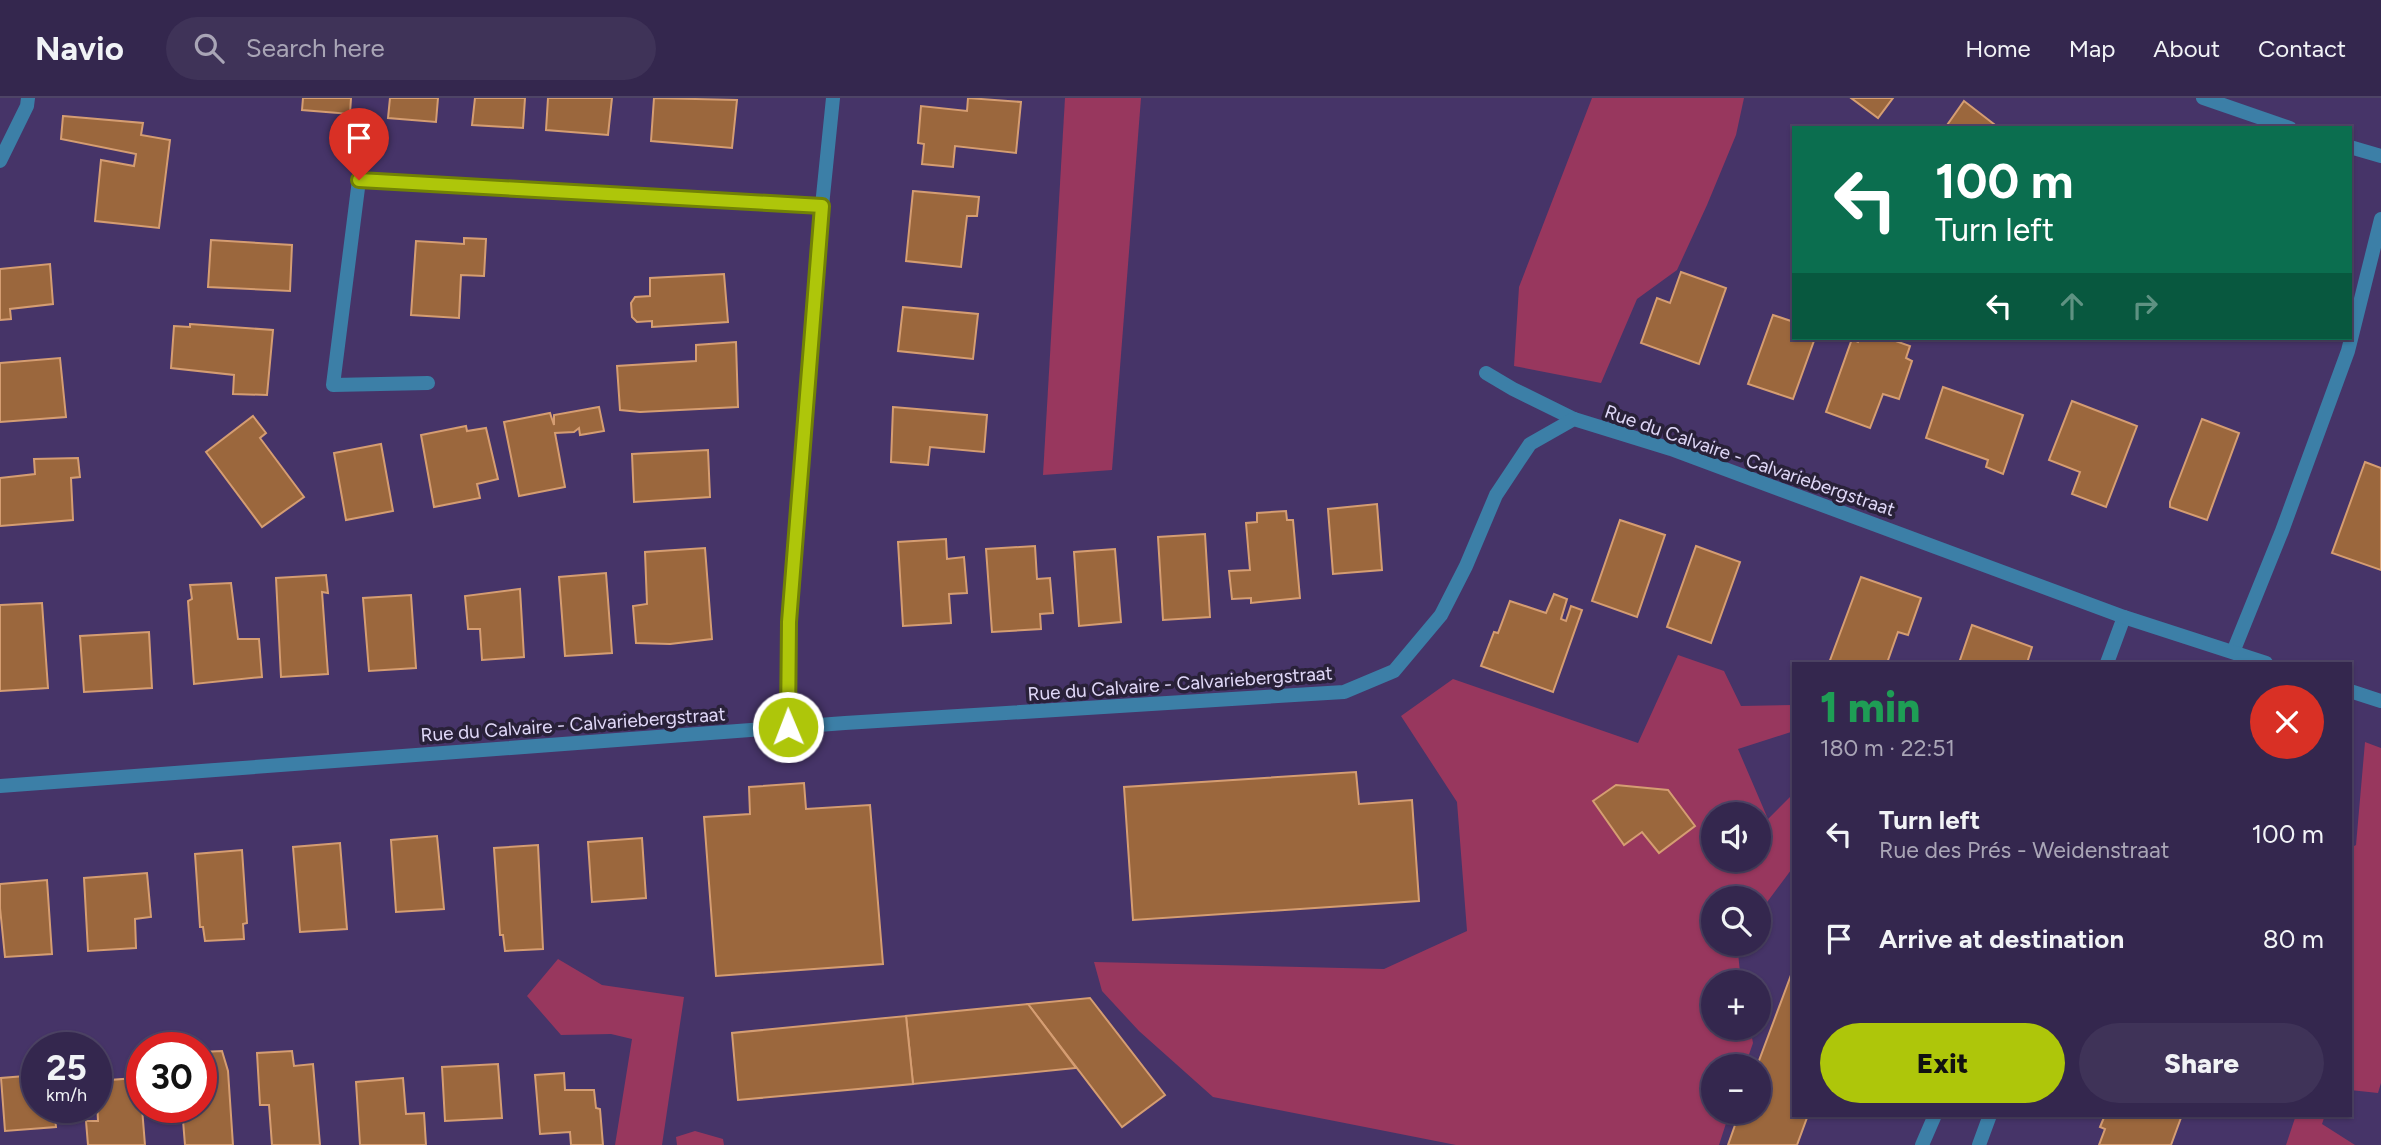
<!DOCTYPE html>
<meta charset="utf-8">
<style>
body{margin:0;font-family:Figtree,sans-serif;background:#3f3358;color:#f1f3f6;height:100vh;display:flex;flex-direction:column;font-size:26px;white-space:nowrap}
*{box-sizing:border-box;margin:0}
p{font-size:23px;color:#a9a5b6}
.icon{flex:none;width:38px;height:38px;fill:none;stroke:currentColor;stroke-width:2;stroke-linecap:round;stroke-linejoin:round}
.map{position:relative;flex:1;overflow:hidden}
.panel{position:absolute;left:1792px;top:564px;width:560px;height:455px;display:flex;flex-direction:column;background:#34274e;border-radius:0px;box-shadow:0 2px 5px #0004,0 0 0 2px #4e4466}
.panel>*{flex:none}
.banner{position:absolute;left:1792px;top:28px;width:560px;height:214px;border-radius:0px;box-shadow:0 2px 5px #0004,0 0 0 2px #4e4466;background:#0b6e4f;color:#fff;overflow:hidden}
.controls{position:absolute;left:1701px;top:704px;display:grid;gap:14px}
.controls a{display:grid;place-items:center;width:70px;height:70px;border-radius:50%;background:#34274e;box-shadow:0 2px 5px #0004,0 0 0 2px #4e4466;font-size:35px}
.speed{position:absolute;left:21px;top:934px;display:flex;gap:14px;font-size:35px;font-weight:700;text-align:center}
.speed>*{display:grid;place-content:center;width:91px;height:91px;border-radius:50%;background:#34274e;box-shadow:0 2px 5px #0004,0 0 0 2px #4e4466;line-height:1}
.speed small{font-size:18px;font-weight:400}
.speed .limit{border:10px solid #d22;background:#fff;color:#111}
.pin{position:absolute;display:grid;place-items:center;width:60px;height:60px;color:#fff;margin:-72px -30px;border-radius:50% 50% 50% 0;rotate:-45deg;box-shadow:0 0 7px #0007}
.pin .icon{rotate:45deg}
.me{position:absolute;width:77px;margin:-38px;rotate:359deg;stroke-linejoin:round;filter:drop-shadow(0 0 5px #0008)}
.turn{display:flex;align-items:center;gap:24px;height:147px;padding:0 28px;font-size:32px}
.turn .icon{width:91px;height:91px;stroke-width:2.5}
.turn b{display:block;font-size:49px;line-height:60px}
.lanes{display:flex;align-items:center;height:66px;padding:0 28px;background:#0003;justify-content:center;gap:35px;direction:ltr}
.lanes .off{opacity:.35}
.round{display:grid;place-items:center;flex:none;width:74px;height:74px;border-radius:37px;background:#3f3358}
.headline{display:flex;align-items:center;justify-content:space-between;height:119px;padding:0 28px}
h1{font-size:42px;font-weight:800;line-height:52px;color:#1e9e55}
.action{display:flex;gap:14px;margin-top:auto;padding:14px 28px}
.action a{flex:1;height:80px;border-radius:42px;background:#aec60a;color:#111;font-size:28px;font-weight:800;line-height:80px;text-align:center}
.action a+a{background:#3f3358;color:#f1f3f6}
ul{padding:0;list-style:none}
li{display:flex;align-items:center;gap:21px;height:105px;padding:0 28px}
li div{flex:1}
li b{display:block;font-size:26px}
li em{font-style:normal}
header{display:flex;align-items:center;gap:42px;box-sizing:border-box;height:98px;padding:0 35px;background:#34274e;border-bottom:2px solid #4e4466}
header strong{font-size:33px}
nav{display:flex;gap:38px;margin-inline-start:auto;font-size:24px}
.search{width:490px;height:63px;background:#3f3358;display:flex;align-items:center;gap:18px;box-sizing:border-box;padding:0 24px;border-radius:38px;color:#a9a5b6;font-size:26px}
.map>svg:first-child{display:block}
</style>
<header>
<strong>Navio</strong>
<div class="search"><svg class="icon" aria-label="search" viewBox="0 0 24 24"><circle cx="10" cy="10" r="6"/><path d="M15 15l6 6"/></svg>Search here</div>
<nav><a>Home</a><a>Map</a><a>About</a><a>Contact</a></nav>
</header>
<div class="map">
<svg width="2381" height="1047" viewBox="0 0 2381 1047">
<rect width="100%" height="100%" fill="#463468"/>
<!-- green -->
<g fill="#98375e" fill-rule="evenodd">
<polygon points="1065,0 1141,0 1112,372 1043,377"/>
<polygon points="1592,0 1744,0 1736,37 1707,107 1677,172 1637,201 1601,285 1514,268 1519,189"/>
<path d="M1678,557L1724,573L1741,608L1794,607V633L1738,651L1768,721L1794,695V768L1759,815V800H1713V845H1737L1741,884H1713V929H1750L1753,945L1745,968H1713V1013H1730L1719,1047H1456L1213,999L1139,933L1102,893L1094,864L1384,871L1467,833L1457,704L1401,618L1453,581L1638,645ZM1713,716H1759V761H1713Z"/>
<polygon points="2365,644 2381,650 2381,985 2378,995 2350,992 2350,750 2356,747"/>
<polygon points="558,861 602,887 684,899 662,1047 615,1047 632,941 611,936 561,937 527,898"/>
<polygon points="2296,1017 2325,1017 2322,1026 2355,1047 2286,1047"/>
<polygon points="695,1033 723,1041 724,1047 677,1047 676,1039"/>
</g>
<!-- building -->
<g fill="#9b673d" stroke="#d59d72" stroke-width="2">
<polygon points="303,0 351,0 350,16 302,12"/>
<polygon points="390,0 438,0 436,24 388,20"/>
<polygon points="475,0 525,0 523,30 472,27"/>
<polygon points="548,0 612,0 608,37 546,32"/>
<polygon points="654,0 737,2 732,50 651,43"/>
<polygon points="968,0 1021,4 1016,55 955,48 953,69 922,66 924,46 918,45 921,8 967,13"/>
<polygon points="1851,0 1893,0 1878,20"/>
<polygon points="1964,3 1999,30 1945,30"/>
<polygon points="63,18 143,25 141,37 170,42 159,130 95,123 101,62 134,68 136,56 61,41"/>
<polygon points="913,93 979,99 977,118 967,118 961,169 906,163"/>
<polygon points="464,140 486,141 484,178 461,177 459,220 411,217 416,143 464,146"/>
<polygon points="211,142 292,147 290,193 208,189"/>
<polygon points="50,166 53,206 10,211 11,221 0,222 0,171"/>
<polygon points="1681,174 1726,190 1699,266 1641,245 1657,200 1670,205"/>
<polygon points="724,176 728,224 652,229 652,223 637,224 632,219 631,205 635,199 650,198 650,180"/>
<polygon points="903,209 978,216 973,261 898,253"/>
<polygon points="1773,217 1794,224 1794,240 1815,240 1793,301 1748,286"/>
<polygon points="190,226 273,232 267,297 233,296 234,277 171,270 174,228 190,229"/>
<polygon points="1860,240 1887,240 1910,248 1906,260 1912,263 1899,301 1883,296 1870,330 1826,314 1852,241 1858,244"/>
<polygon points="736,244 738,309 640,314 620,312 617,268 696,263 696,247"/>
<polygon points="60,260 66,319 0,324 0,265"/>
<polygon points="1943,289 2023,317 2003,376 1986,369 1988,362 1926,340"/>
<polygon points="2072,303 2137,328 2106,409 2072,396 2080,374 2049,362"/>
<polygon points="599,309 604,333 580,337 579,330 574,334 555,335 565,389 519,398 504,324 550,315 554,327 554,317"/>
<polygon points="893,309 987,317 984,354 930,349 928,367 891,364"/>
<polygon points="253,318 266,335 260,340 304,399 262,429 206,354"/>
<polygon points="2202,321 2239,335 2207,422 2170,409 2170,404"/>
<polygon points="466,328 467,333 486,330 498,381 477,386 480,400 434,409 421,337"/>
<polygon points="381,346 393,413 346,422 334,355"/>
<polygon points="708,352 710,399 634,404 632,356"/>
<polygon points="78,360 80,379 71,380 73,422 0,428 0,380 35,376 34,361"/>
<polygon points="2365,364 2381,370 2381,472 2332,455"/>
<polygon points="1377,406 1382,472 1333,476 1328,411"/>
<polygon points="1286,413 1287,422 1293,422 1300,500 1251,505 1251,500 1232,501 1229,473 1250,472 1246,425 1257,424 1257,415"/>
<polygon points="1620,422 1665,437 1637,519 1592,503"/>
<polygon points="1205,436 1210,519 1163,522 1158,439"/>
<polygon points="946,441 947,461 964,459 967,495 949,496 951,525 903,528 898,444"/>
<polygon points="1035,448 1037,481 1050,480 1053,515 1040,516 1041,531 992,534 986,451"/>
<polygon points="1696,448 1740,464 1711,545 1667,529"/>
<polygon points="705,450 712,541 670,546 636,545 633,508 647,506 645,454"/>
<polygon points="1115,451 1121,524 1079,528 1074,454"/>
<polygon points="606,475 612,555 565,558 559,479"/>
<polygon points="326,477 328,495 322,494 328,576 281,579 276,480"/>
<polygon points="1861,479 1921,500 1908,537 1898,534 1887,565 1829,565"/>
<polygon points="231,485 238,541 259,541 262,579 194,586 188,503 192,501 190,487"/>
<polygon points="520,491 524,559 482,562 480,531 468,531 465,498"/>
<polygon points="1554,496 1567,501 1561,521 1566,523 1571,508 1582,512 1553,594 1481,568 1494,534 1498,535 1510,503 1546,515"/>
<polygon points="411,497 416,570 369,573 363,500"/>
<polygon points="42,505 48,590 0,593 0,507"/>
<polygon points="1972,527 2032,549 2027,565 1959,565"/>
<polygon points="149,534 152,590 84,594 80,538"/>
<polygon points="1356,674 1359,706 1412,702 1419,803 1133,822 1124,689"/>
<polygon points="804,685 806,711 870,707 883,866 716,878 704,719 750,716 749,689"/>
<polygon points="1616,687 1668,692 1695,728 1659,755 1642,734 1624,747 1593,703"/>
<polygon points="437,738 444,811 396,814 391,742"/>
<polygon points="642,740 646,800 592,804 588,744"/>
<polygon points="340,745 347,831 300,834 293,749"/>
<polygon points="538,747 543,851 505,853 503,837 500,837 494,750"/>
<polygon points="242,752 247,825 243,826 244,841 205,843 203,829 200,829 195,756"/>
<polygon points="147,775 151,819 135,821 136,850 88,853 84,780"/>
<polygon points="47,782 52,856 5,859 0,810 0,786"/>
<polygon points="1794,869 1794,1017 1808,1017 1797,1047 1728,1047 1740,1013 1759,1013 1759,968 1757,968"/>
<polygon points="1090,900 1165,997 1122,1029 1028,906"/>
<polygon points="1028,906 1076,970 913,986 906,918"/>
<polygon points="906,918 913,986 738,1002 732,935"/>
<polygon points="222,953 228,973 233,1047 185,1047 182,1010 201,1010 201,954"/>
<polygon points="292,953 294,968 313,966 320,1047 272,1047 269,1007 260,1007 257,955"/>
<polygon points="498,966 502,1020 445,1023 442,969"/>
<polygon points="136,969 142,969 142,1010 145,1047 88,1047 86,1023 98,1023 96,983 136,980"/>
<polygon points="564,975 565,992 594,992 596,1010 600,1011 603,1047 571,1047 570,1034 540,1036 535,977"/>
<polygon points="37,977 37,1010 54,1010 56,1029 5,1033 1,980"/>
<polygon points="403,980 406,1016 424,1015 426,1047 360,1047 356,984"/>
<polygon points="2105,1017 2182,1017 2171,1047 2099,1047 2105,1031 2100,1029"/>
</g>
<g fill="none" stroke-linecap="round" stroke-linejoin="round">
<!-- service -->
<polyline stroke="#3c7fa7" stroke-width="14" points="1486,275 1513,291 1574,321"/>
<!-- minor -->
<g stroke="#3c7fa7" stroke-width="14">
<polyline points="2203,0 2290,30"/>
<polyline points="2350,49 2381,58"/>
<polyline points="0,63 27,8 28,0"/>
<polyline points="428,285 333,287 359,82 822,108"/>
<polyline points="2233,554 2282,433 2348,253 2381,121"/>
<polyline points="2107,565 2124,519"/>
<polyline points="2350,593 2381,603"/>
<polyline points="788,629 789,524 822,108 833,0"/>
<polyline points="0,688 845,625 1344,594 1394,573 1441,517 1466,468 1496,397 1530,346 1574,321 1671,351 2124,519 2266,565"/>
<polyline points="1922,1047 1935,1017"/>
<polyline points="1979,1047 1990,1017"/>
</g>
</g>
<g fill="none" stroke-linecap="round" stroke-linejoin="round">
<!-- route casing -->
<g stroke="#718106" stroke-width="18">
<polyline id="route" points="359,82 822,108 789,524 788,629"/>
</g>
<!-- route -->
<use href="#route" stroke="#aec60a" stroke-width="12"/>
</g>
<g text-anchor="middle" stroke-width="7" stroke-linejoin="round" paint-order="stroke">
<!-- street labels -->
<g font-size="19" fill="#e0d8f8" stroke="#292139">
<text transform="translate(1750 362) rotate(19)" y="7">Rue du Calvaire - Calvariebergstraat</text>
<text transform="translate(1180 585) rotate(-4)" y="7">Rue du Calvaire - Calvariebergstraat</text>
<text transform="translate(573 626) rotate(-4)" y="7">Rue du Calvaire - Calvariebergstraat</text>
</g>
</g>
</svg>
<div class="controls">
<a><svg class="icon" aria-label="sound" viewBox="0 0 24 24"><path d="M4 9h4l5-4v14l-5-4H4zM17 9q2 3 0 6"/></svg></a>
<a><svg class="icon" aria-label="search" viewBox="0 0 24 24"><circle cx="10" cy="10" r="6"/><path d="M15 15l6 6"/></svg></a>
<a>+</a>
<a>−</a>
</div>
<div class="speed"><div>25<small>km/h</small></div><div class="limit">30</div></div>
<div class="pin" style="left:359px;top:82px;background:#d93025"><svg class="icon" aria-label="arrive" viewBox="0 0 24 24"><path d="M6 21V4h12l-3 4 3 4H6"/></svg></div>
<svg class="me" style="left:788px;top:629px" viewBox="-20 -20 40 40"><circle r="17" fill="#aec60a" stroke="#fff" stroke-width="3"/><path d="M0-11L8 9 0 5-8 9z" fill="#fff"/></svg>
<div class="banner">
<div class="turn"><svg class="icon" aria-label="left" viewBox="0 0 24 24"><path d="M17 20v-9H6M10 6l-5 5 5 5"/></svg><div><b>100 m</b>Turn left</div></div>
<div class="lanes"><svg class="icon" aria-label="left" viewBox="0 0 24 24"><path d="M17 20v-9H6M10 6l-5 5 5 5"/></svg><svg class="icon off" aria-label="ahead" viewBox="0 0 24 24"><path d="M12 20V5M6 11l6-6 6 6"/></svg><svg class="icon off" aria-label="right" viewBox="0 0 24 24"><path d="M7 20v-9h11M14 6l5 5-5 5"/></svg></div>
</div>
<section class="panel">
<div class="headline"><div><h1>1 min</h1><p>180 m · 22:51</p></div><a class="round" style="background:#d93025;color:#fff"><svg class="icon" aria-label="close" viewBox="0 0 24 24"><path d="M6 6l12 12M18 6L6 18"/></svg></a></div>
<ul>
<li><svg class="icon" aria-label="left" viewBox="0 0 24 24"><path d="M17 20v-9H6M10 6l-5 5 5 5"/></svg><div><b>Turn left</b><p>Rue des Prés - Weidenstraat</p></div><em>100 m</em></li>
<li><svg class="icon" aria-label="arrive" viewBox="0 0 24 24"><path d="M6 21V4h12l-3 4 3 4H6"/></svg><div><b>Arrive at destination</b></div><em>80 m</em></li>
</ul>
<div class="action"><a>Exit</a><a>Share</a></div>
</section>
</div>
